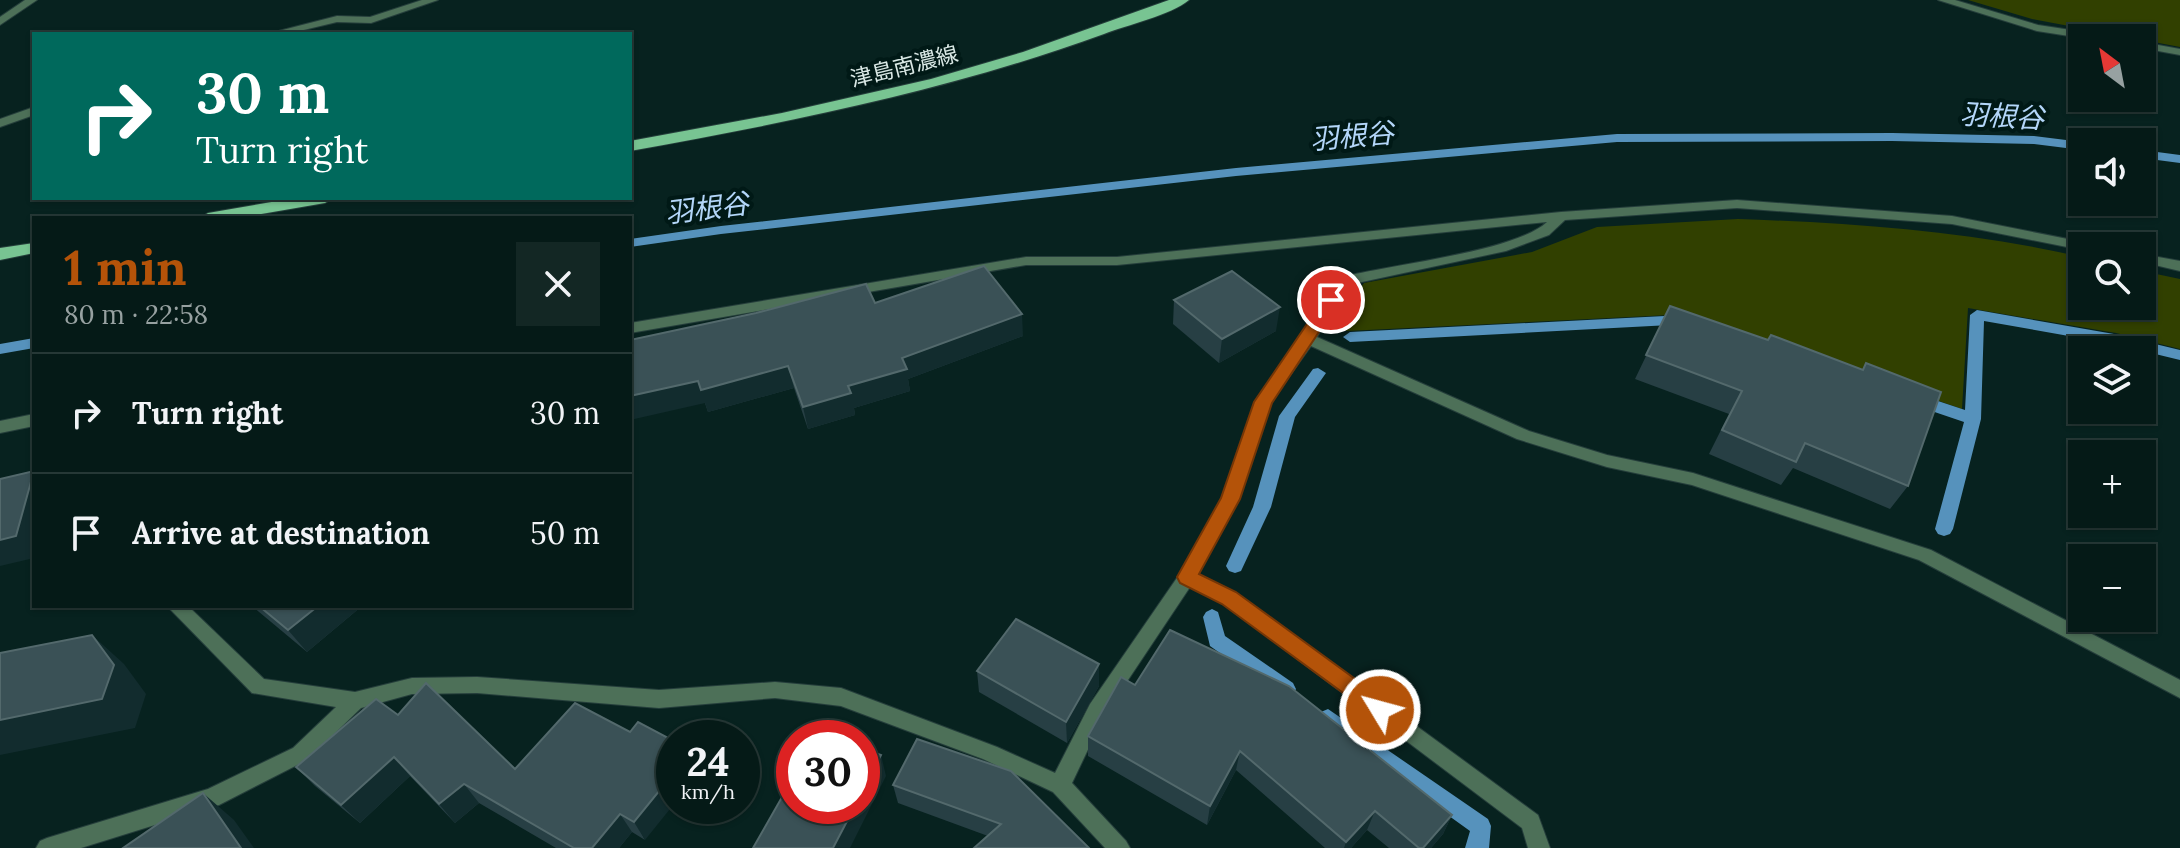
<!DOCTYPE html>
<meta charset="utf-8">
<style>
body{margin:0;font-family:Lora,"Noto Sans JP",serif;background:#132724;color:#f1f3f6;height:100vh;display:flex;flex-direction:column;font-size:30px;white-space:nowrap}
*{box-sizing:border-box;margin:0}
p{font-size:26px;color:#97a1a1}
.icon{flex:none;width:44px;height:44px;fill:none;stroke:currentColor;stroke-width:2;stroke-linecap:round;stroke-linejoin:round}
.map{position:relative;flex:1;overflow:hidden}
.drawer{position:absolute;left:32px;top:216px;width:600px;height:392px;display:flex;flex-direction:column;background:#051a17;border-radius:0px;box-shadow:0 2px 6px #0004,0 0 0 2px #263836}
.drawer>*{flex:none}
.banner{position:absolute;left:32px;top:32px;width:600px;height:168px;border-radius:0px;box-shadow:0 2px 6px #0004,0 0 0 2px #263836;background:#00695c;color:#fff;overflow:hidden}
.needle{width:52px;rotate:328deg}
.tools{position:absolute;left:2068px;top:24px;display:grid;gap:16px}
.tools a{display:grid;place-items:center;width:88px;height:88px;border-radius:0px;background:#051a17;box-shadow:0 2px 6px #0004,0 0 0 2px #263836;font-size:40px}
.speed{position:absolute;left:656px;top:720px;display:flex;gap:16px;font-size:40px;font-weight:700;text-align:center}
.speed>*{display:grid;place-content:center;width:104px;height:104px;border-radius:50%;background:#051a17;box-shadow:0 2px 6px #0004,0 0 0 2px #263836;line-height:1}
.speed small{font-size:20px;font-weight:400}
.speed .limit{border:12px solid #d22;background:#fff;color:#111}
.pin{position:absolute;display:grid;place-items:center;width:68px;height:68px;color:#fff;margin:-34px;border:4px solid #fff;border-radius:50%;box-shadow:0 2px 8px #0007}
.me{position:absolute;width:88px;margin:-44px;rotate:307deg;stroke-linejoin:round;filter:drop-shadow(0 0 6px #0008)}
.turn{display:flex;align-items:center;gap:28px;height:168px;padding:0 32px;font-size:36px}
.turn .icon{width:104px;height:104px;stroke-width:2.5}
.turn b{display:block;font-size:56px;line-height:68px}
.round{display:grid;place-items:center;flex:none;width:84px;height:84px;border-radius:0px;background:#132724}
.head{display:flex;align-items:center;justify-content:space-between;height:136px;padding:0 32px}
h1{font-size:48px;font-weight:700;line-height:60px;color:#b45309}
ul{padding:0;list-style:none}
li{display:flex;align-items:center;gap:24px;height:120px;padding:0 32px;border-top:2px solid #263836}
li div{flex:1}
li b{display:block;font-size:30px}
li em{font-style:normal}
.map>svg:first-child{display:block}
</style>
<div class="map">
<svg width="2180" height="848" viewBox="0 0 2180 848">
<rect width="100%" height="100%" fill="#07221f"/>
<!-- green -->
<g fill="#314000">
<polygon points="1968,0 2180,0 2180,47 2032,19"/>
<path d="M1738,219C1854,223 1968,231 2082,257V306H2142V271L2180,279V349L2116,333L1968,308L1962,409L1690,314L1347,331L1334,324L1364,283L1532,252L1597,227Z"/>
</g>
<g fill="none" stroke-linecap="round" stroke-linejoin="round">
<!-- stream -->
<g fill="#5692bc" fill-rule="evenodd">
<polygon points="1892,133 2034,136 2082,142 2082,150 2034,144 1892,141 1617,142 1236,176 721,234 630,247 630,239 721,226 1236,168 1617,134"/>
<polygon points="2142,150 2180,155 2180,163 2142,158"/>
<polygon points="1977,310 2114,334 2180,350 2180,360 2114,344 1984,321 1981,419 1953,529 1950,534 1944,536 1938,534 1935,529 1964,422 1911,404 1909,400 1917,394 1965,410 1970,315"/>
<polygon points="1684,315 1691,320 1689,324 1350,342 1343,337 1350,332"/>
<polygon points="34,338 34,348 0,354 0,344"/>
<polygon points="1318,368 1326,373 1295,417 1271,507 1241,571 1235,573 1229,571 1226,566 1253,507 1279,416 1313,369"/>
<polygon points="1212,609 1218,612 1225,636 1293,683 1296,689 1293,695 1286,697 1279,695 1210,646 1203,617 1206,612"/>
<polygon points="1328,709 1488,819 1491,826 1489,848 1465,848 1470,831 1321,724 1318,718 1321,712"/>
</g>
<!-- street casing -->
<g stroke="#253e3b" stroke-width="2">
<g id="street">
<polygon points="25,0 37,0 0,25 0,17"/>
<polygon points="422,0 438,0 371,23 337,22 287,34 267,34 337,16 370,17"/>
<polygon points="1938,0 1955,0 2038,25 2104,35 2110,38 2082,38 2037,31"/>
<polygon points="2142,42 2180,49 2180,55 2142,48"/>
<polygon points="34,107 34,115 0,127 0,119"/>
<path d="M1737,200L1952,216L2083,242L2090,246H2082V250L1952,224L1737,208L1565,220L1549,235L1506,251L1348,285L1317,337L1529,431L1607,455L1693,473L1931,550L2180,680V698L1919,560L1692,485L1607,467L1517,439L1311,346L1270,403L1239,499L1198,574L1235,593L1538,815L1550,848H1528L1522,828L1223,603L1190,587L1104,716L1072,783L1126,841L1130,848H1105L1053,792L983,759L841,706L775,698L659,708L477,693L412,694L361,708L307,760L219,805L81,848H36L40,841L47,838L208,789L293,748L336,707L252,693L167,606H188L264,679L355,692L412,678L477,677L659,690L775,682L841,688L997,747L1055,773L1090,704L1181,572L1223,498L1255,402L1303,335L1338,278C1386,265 1515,252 1547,222L1117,265H1026L630,333V323L1026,257H1117L1561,212Z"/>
<polygon points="2142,254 2180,261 2180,271 2142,262"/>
<polygon points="34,414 34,426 0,433 0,421"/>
</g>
</g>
<!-- primary casing -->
<g stroke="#253e3b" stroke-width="2">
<g id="primary">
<path d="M1169,0H1189C1171,15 1127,25 1104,34C951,90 791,122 630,151V141L782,113L931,79L1023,52Z"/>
<polygon points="295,198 333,198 325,203 238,218 200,218 208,213"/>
<polygon points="34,243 34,253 0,260 0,248"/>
</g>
</g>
<!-- street -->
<use href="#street" fill="#4d7058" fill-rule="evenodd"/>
<!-- primary -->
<use href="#primary" fill="#78c492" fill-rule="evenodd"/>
</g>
<!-- wall -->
<g fill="#273f44">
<polygon points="1174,300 1276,331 1219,363 1173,324"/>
<polygon points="875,303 1023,336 908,379 910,391 854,408 855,415 808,429 794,388 708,412 705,403"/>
<polygon points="1670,306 1768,340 1862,370 1866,363 1908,486 1890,509 1793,468 1781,485 1709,454 1729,414 1635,379"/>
<polygon points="252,606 362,606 307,652"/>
<polygon points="1099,664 1099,686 1067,743 979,692 977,671"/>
<polygon points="1135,685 1452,815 1443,834 1431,848 1389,848 1367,830 1351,848 1325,848 1236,770 1207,825 1088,756 1088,736"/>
<polygon points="575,703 645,840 632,832 619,848 556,848 479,803 455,823 410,776 360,823 315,786 296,767 398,715 515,769"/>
<polygon points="893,785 1089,848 988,836 898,803"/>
</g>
<!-- shaded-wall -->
<g fill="#122c2e">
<polygon points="1280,307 1276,331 1219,363 1222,339"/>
<polygon points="1022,314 1023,336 908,379 910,391 854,408 855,415 808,429 803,407 848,386 902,358"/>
<polygon points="788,366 794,388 708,412 705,403 630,420 630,396 698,381"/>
<polygon points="34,472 34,558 0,566 0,540"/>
<polygon points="318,606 362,606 307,652 288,630"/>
<polygon points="92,635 124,664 146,694 135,728 0,755 0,720"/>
<polygon points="1099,664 1099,686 1067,743 1066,722"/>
<polygon points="674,748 674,804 645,840 634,822 660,766"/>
<polygon points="1240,751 1236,770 1207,825 1210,806"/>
<polygon points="881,755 886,776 850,848 833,848 855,806 862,806 862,792"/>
<polygon points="394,757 410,776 360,823 341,805"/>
<polygon points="464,784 479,803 455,823 439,804"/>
<polygon points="203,793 234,820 254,848 241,848"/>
<polygon points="1375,811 1367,830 1351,848 1344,848 1346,842"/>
<polygon points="620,814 632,832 619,848 592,848"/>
<polygon points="1452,815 1443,834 1431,848 1423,848"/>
</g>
<!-- building -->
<g fill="#3a5156" stroke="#53696c" stroke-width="2">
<polygon points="984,266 1022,314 902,358 907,369 848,386 851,393 803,407 788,366 701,390 698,381 630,396 630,340 756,313 866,284 875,303"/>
<polygon points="1232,271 1280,307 1222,339 1174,300"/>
<polygon points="1670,306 1768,340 1771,335 1863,370 1866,363 1941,392 1908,486 1805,443 1796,462 1722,430 1742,391 1646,355"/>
<polygon points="34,471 16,536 0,540 0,479"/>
<polygon points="259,606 318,606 288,630"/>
<polygon points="1016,619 1099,664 1066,722 977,671"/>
<polygon points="1170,630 1289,686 1452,815 1423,848 1419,848 1375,811 1346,842 1240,751 1210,806 1088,736 1121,677 1135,685"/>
<polygon points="92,635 114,665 102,699 0,720 0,653"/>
<polygon points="426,683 515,769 575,703 630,732 638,722 674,741 674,748 660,766 673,774 634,822 620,814 592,848 574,848 464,784 439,804 394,757 341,805 296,767 376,699 398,715"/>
<polygon points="819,733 834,738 816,738"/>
<polygon points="917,739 1011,771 1089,848 974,848 1001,824 893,785"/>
<polygon points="862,748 881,755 862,792"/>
<polygon points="794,776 794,806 855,806 833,848 753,848"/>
<polygon points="203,793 241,848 123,848"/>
</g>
<!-- route -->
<polygon fill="#b45309" stroke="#753606" stroke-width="2" points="1331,295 1340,300 1272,403 1240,499 1199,574 1236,592 1388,703 1391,710 1388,717 1380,720 1222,604 1180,583 1177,577 1221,498 1254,402 1326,296"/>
<g text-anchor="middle" stroke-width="8" stroke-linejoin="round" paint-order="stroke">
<!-- far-street labels -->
<g font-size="22" fill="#dae9e6" stroke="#001916">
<text transform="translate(904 66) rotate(-14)" y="8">津島南濃線</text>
</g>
<!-- water labels -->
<g font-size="28" font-style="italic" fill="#b3d6f9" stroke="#001916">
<text transform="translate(2002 116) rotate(3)" y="10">羽根谷</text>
<text transform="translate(1352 136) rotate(-5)" y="10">羽根谷</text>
<text transform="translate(707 208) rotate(-7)" y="10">羽根谷</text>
</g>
</g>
</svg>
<div class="tools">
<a><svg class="needle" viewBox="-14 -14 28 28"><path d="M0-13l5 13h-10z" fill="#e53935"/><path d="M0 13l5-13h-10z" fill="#97a1a1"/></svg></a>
<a><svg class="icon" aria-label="sound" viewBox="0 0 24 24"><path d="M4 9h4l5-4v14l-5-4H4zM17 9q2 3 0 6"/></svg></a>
<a><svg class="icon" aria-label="search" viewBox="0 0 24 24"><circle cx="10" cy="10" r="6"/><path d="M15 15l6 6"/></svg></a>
<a><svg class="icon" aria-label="layers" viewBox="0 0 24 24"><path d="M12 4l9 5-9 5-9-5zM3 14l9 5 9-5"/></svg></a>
<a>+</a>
<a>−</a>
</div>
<div class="speed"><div>24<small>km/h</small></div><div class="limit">30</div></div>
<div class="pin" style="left:1331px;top:300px;background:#d93025"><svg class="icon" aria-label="arrive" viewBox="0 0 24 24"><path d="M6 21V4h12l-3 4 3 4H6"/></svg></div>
<svg class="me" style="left:1380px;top:710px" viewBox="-20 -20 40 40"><circle r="17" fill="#b45309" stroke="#fff" stroke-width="3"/><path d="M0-11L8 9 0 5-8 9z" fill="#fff"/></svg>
<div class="banner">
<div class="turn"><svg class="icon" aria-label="right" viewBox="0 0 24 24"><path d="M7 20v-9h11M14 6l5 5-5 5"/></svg><div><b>30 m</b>Turn right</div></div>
</div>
<section class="drawer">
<div class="head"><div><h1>1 min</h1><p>80 m · 22:58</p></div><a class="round"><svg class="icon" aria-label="close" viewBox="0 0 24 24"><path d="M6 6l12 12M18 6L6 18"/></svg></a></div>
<ul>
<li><svg class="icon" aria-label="right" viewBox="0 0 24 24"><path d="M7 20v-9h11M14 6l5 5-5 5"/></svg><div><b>Turn right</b></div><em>30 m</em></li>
<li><svg class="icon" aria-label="arrive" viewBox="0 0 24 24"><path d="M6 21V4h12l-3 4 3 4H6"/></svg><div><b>Arrive at destination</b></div><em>50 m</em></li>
</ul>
</section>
</div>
